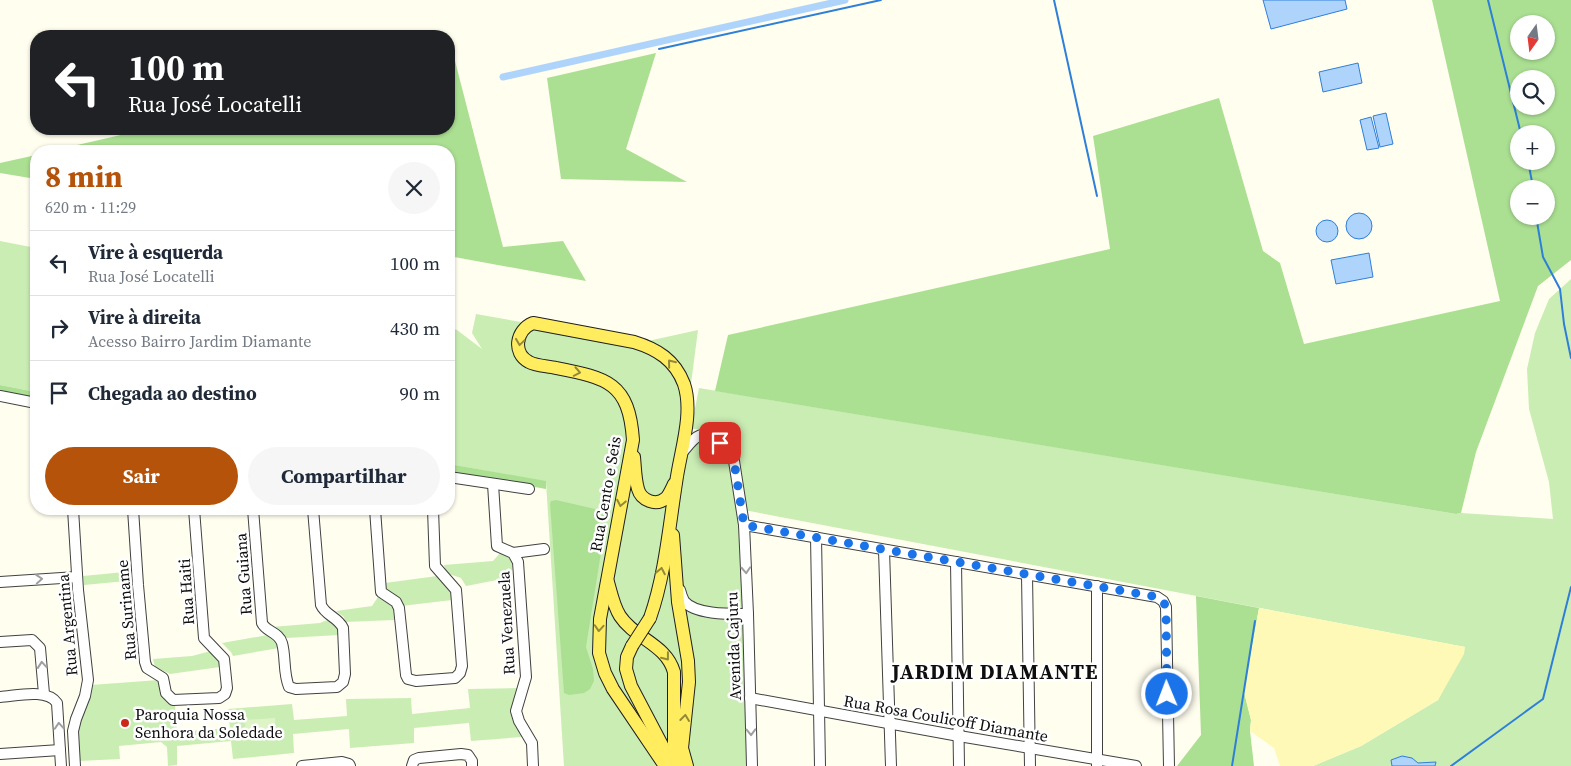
<!DOCTYPE html>
<html lang="pt">
<meta charset="utf-8">
<style>
body{margin:0;font-family:"Source Serif 4",serif;background:#f6f6f7;color:#1f2937;height:100vh;display:flex;flex-direction:column;font-size:19px;white-space:nowrap}
*{box-sizing:border-box;margin:0}
p{font-size:16px;color:#747a83}
.icon{flex:none;width:28px;height:28px;fill:none;stroke:currentColor;stroke-width:2;stroke-linecap:round;stroke-linejoin:round}
.map{position:relative;flex:1;overflow:hidden}
.side{position:absolute;left:30px;top:145px;width:425px;height:370px;display:flex;flex-direction:column;background:#fff;border-radius:20px;box-shadow:0 1px 4px #0004}
.side>*{flex:none}
.banner{position:absolute;left:30px;top:30px;width:425px;height:105px;border-radius:20px;box-shadow:0 1px 4px #0004;background:#202124;color:#fff;overflow:hidden}
.needle{width:32px;rotate:194deg}
.controls{position:absolute;left:1510px;top:15px;display:grid;gap:10px}
.controls a{display:grid;place-items:center;width:45px;height:45px;border-radius:50%;background:#fff;box-shadow:0 1px 4px #0004;font-size:25px}
.pin{position:absolute;display:grid;place-items:center;width:42px;height:42px;color:#fff;margin:-21px;border-radius:10px;box-shadow:0 2px 8px #0006}
.me{position:absolute;width:55px;margin:-28px;rotate:359deg;stroke-linejoin:round;filter:drop-shadow(0 0 4px #0008)}
.turn{display:flex;align-items:center;gap:18px;height:105px;padding:0 15px;font-size:22px}
.turn .icon{width:65px;height:65px;stroke-width:2.5}
.turn b{display:block;font-size:35px;line-height:42px}
.round{display:grid;place-items:center;flex:none;width:52px;height:52px;border-radius:26px;background:#f6f6f7}
.headline{display:flex;align-items:center;justify-content:space-between;height:85px;padding:0 15px}
h1{font-size:30px;font-weight:700;line-height:38px;color:#b45309}
.button{display:flex;gap:10px;margin-top:auto;padding:10px 15px}
.button a{flex:1;height:58px;border-radius:30px;background:#b45309;color:#fff;font-size:20px;font-weight:700;line-height:58px;text-align:center}
.button a+a{background:#f6f6f7;color:#1f2937}
ul{padding:0;list-style:none}
li{display:flex;align-items:center;gap:15px;height:65px;padding:0 15px;border-top:1px solid #e0e1e3}
li div{flex:1}
li b{display:block;font-size:19px}
li em{font-style:normal}
.map>svg:first-child{display:block}
</style>
<div class="map">
<svg width="1571" height="766" viewBox="0 0 1571 766">
<rect width="100%" height="100%" fill="#fffeef"/>
<!-- green -->
<g fill="#caedb4">
<polygon points="0,241 36,248 36,392 0,385"/>
<polygon points="1571,279 1571,766 1313,766 1361,746 1438,700 1465,647 744,510 752,766 682,766 612,694 657,766 564,766 546,482 449,464 449,327 457,330 482,349 472,333 476,314 634,342 648,341 698,330 682,453 696,437 733,448 710,429 691,429 699,388 1456,514 1461,513 1553,519 1549,482 1529,409 1527,369 1535,333 1549,299"/>
<polygon points="501,552 512,560 512,577 466,586 461,578 446,573 444,565 493,561"/>
<polygon points="135,571 138,598 127,599 126,581 84,585 83,576"/>
<polygon points="437,576 453,593 452,600 401,606 386,592 385,583"/>
<polygon points="378,597 391,603 396,612 394,620 345,622 344,617 336,611 372,606"/>
<polygon points="330,619 337,623 340,632 339,635 286,638 272,627 320,623"/>
<polygon points="268,635 276,639 279,648 233,656 231,652 222,643"/>
<polygon points="211,651 218,658 220,667 170,674 155,667 153,659 192,656"/>
<path d="M159,680C161,692 164,699 175,706L177,732L230,728L228,709L292,704L294,720L347,716L346,699L411,698L412,714L470,708L468,689L518,688L519,730L522,737L471,741L469,723L414,728V743L350,748L349,729L293,734L294,753L233,759L231,741L177,746V765L168,766L167,747L161,742L119,746L120,759L79,761L77,734L91,685Z"/>
</g>
<!-- forest -->
<g fill="#abe092" fill-rule="evenodd">
<path d="M1432,0H1571V260L1538,286L1476,452L1461,513L1456,514L715,391L728,335L1110,249L1093,136L1219,98L1263,251L1280,263L1304,344L1500,301ZM1519,24H1546V51H1519ZM1519,79H1546V106H1519ZM1519,134H1546V161H1519ZM1519,189H1546V216H1519Z"/>
<polygon points="656,53 626,149 687,182 561,179 547,78"/>
<polygon points="454,57 503,247 563,241 586,281 449,256 449,151 51,151 147,129 449,129 449,58"/>
<polygon points="36,155 36,179 0,173 0,163"/>
<polygon points="0,385 36,392 36,400 0,393"/>
<polygon points="449,464 546,481 546,489 449,472"/>
<polygon points="556,500 604,511 606,515 603,540 586,647 593,669 594,681 590,689 584,693 569,695 564,693 550,504 551,501"/>
<polygon points="1196,596 1259,608 1244,692 1251,720 1250,731 1254,766 1177,766 1201,735"/>
</g>
<!-- sand -->
<polygon fill="#fff9b7" points="1259,608 1465,647 1464,654 1438,700 1361,746 1313,766 1280,766 1274,748 1250,731 1251,720 1244,692"/>
<!-- pitch -->
<polygon fill="#def4c7" points="275,718 276,738 246,740 245,720"/>
<!-- water -->
<g fill="#aed4fc" stroke="#2e7fd9">
<polygon points="1263,0 1345,0 1347,9 1271,29"/>
<polygon points="1358,63 1362,83 1323,92 1319,72"/>
<polygon points="1386,113 1393,144 1380,147 1373,116"/>
<polygon points="1371,117 1379,148 1367,150 1360,120"/>
<circle cx="1359" cy="226" r="13"/>
<circle cx="1327" cy="231" r="11"/>
<polygon points="1369,253 1373,277 1336,284 1331,260"/>
<polygon points="1402,756 1412,758 1418,763 1436,762 1435,766 1392,766 1391,760"/>
</g>
<g fill="none" stroke-linecap="round" stroke-linejoin="round">
<!-- stream -->
<g stroke="#2e7fd9" stroke-width="2">
<polyline points="1054,0 1097,196"/>
<polyline points="1488,0 1521,134"/>
<polyline points="659,49 881,0"/>
<polyline points="1528,161 1533,187"/>
<polyline points="1536,216 1543,257 1560,289 1564,324 1571,358"/>
<polyline points="1232,766 1255,621"/>
<polyline points="1451,766 1543,699 1571,587"/>
</g>
<!-- canal -->
<polyline stroke="#aed4fc" stroke-width="7" points="503,77 845,0"/>
<!-- minor casing -->
<g stroke="#414141" stroke-width="12">
<g id="minor">
<polyline points="0,396 36,403"/>
<path d="M681,454C694,439 700,426 719,442C727,448 730,452 734,461L744,525L748,614L752,766"/>
<polyline points="449,477 529,489"/>
<polyline points="493,484 497,546 513,553 518,562 526,677 516,711 519,721 532,743 533,766"/>
<polyline points="73,509 78,590 88,680 85,696 76,719 73,731 75,766"/>
<polyline points="133,509 138,585 145,662 147,668 163,678 166,693 173,700 219,698 225,694 227,688 224,659 204,638 194,509"/>
<path d="M253,509L262,623C266,632 279,632 282,643C286,657 283,673 289,687L296,689L337,687L343,682L345,674L343,628C338,617 326,616 321,605L313,509"/>
<polyline points="375,509 381,592 396,602 399,608 406,675 408,679 416,681 455,678 460,673 462,666 456,590 435,566 433,509"/>
<polyline points="744,525 1157,597 1163,601 1166,607 1169,766"/>
<polyline points="816,537 820,766"/>
<polyline points="884,550 891,766"/>
<polyline points="513,553 544,549"/>
<polyline points="956,562 959,766"/>
<polyline points="1027,575 1030,766"/>
<polyline points="0,582 77,577"/>
<polyline points="1097,586 1097,765"/>
<path d="M680,590C681,594 682,597 684,601C695,615 731,614 748,614"/>
<polyline points="0,642 32,640 40,648 44,694"/>
<path d="M0,697C16,696 47,688 57,703L61,766"/>
<polyline points="750,698 959,736 1136,766"/>
<polyline points="0,754 60,750"/>
<polyline points="302,766 342,762 349,764 350,766"/>
<polyline points="412,766 414,760 419,758 461,754 468,755 472,761 472,766"/>
</g>
</g>
<!-- major casing -->
<g stroke="#1f1f1f" stroke-width="14">
<g id="major">
<path d="M634,457C635,467 635,479 638,489C641,500 656,507 666,498C669,495 672,488 674,484"/>
<polyline points="673,535 678,602 688,661 689,682 682,748 687,766"/>
<path d="M608,582C611,593 614,607 620,616C635,639 666,644 674,672V743L675,753L678,761"/>
<path d="M650,618C665,575 669,528 676,483C680,452 694,414 684,384C675,360 657,349 634,342L533,323C516,330 512,353 529,362C536,366 548,366 556,368C607,378 629,382 633,440L600,619L599,653L605,673L613,689L665,766"/>
<polyline points="632,646 627,657 626,669 631,686 672,764"/>
</g>
</g>
<!-- minor -->
<use href="#minor" stroke="#fff" stroke-width="10"/>
<!-- major -->
<use href="#major" stroke="#ffed5f" stroke-width="12"/>
<!-- major-bridge casing -->
<g stroke="#1f1f1f" stroke-width="14" stroke-linecap="butt">
<polyline id="major-bridge" points="632,646 650,618"/>
</g>
<!-- major-bridge -->
<use href="#major-bridge" stroke="#ffed5f" stroke-width="12"/>
</g>
<!-- one-way arrows -->
<defs><path id="oneway-chevron" d="M-2-3.5L2.5 0L-2 3.5" fill="none" stroke-width="1.6" stroke-linecap="round" stroke-linejoin="round" transform="scale(1.25)"/></defs>
<g stroke="#93893b">
<use href="#oneway-chevron" transform="translate(520 342) rotate(98)"/>
<use href="#oneway-chevron" transform="translate(671 363) rotate(-129)"/>
<use href="#oneway-chevron" transform="translate(577 372) rotate(11)"/>
<use href="#oneway-chevron" transform="translate(621 503) rotate(101)"/>
<use href="#oneway-chevron" transform="translate(661 571) rotate(-79)"/>
<use href="#oneway-chevron" transform="translate(599 628) rotate(94)"/>
<use href="#oneway-chevron" transform="translate(666 657) rotate(52)"/>
<use href="#oneway-chevron" transform="translate(685 718) rotate(-83)"/>
</g>
<g stroke="#9f9f9f">
<use href="#oneway-chevron" transform="translate(746 570) rotate(87)"/>
<use href="#oneway-chevron" transform="translate(39 579) rotate(-4)"/>
<use href="#oneway-chevron" transform="translate(42 665) rotate(-95)"/>
<use href="#oneway-chevron" transform="translate(59 726) rotate(-94)"/>
<use href="#oneway-chevron" transform="translate(751 732) rotate(89)"/>
</g>
<g fill="none" stroke-linecap="round" stroke-linejoin="round">
<!-- route -->
<polyline stroke="#1a73e8" stroke-width="9" stroke-dasharray="0 16.2" points="720,443 730,451 734,461 744,525 1158,597 1163,601 1166,607 1167,694"/>
</g>
<!-- markers -->
<circle fill="#cb2819" stroke="#fff" stroke-width="2" cx="125" cy="723" r="5"/>
<g text-anchor="middle" stroke-width="5" stroke-linejoin="round" paint-order="stroke">
<!-- street labels -->
<g font-size="16" fill="#0e0e0e" stroke="#fff">
<text transform="translate(605 494) rotate(-80)" y="6">Rua Cento e Seis</text>
<text transform="translate(243 574) rotate(-94)" y="6">Rua Guiana</text>
<text transform="translate(186 592) rotate(-94)" y="6">Rua Haiti</text>
<text transform="translate(126 610) rotate(-95)" y="6">Rua Suriname</text>
<text transform="translate(506 623) rotate(-93)" y="6">Rua Venezuela</text>
<text transform="translate(67 625) rotate(-95)" y="6">Rua Argentina</text>
<text transform="translate(733 646) rotate(-92)" y="6">Avenida Cajuru</text>
<text transform="translate(946 718) rotate(10)" y="6">Rua Rosa Coulicoff Diamante</text>
</g>
<!-- poi labels -->
<g font-size="16" fill="#0e0e0e" stroke="#fff" text-anchor="start">
<text x="135" y="720">Paroquia Nossa<tspan x="135" dy="18">Senhora da Soledade</tspan></text>
</g>
<!-- district labels -->
<g font-size="21" font-weight="bold" letter-spacing="1" fill="#0e0e0e" stroke="#fff">
<text x="995" y="679">JARDIM DIAMANTE</text>
</g>
</g>
</svg>
<div class="controls">
<a><svg class="needle" viewBox="-14 -14 28 28"><path d="M0-13l5 13h-10z" fill="#e53935"/><path d="M0 13l5-13h-10z" fill="#747a83"/></svg></a>
<a><svg class="icon" aria-label="search" viewBox="0 0 24 24"><circle cx="10" cy="10" r="6"/><path d="M15 15l6 6"/></svg></a>
<a>+</a>
<a>−</a>
</div>
<div class="pin" style="left:720px;top:443px;background:#d93025"><svg class="icon" aria-label="arrive" viewBox="0 0 24 24"><path d="M6 21V4h12l-3 4 3 4H6"/></svg></div>
<svg class="me" style="left:1167px;top:694px" viewBox="-20 -20 40 40"><circle r="17" fill="#1a73e8" stroke="#fff" stroke-width="3"/><path d="M0-11L8 9 0 5-8 9z" fill="#fff"/></svg>
<div class="banner">
<div class="turn"><svg class="icon" aria-label="left" viewBox="0 0 24 24"><path d="M17 20v-9H6M10 6l-5 5 5 5"/></svg><div><b>100 m</b>Rua José Locatelli</div></div>
</div>
<section class="side">
<div class="headline"><div><h1>8 min</h1><p>620 m · 11:29</p></div><a class="round"><svg class="icon" aria-label="close" viewBox="0 0 24 24"><path d="M6 6l12 12M18 6L6 18"/></svg></a></div>
<ul>
<li><svg class="icon" aria-label="left" viewBox="0 0 24 24"><path d="M17 20v-9H6M10 6l-5 5 5 5"/></svg><div><b>Vire à esquerda</b><p>Rua José Locatelli</p></div><em>100 m</em></li>
<li><svg class="icon" aria-label="right" viewBox="0 0 24 24"><path d="M7 20v-9h11M14 6l5 5-5 5"/></svg><div><b>Vire à direita</b><p>Acesso Bairro Jardim Diamante</p></div><em>430 m</em></li>
<li><svg class="icon" aria-label="arrive" viewBox="0 0 24 24"><path d="M6 21V4h12l-3 4 3 4H6"/></svg><div><b>Chegada ao destino</b></div><em>90 m</em></li>
</ul>
<div class="button"><a>Sair</a><a>Compartilhar</a></div>
</section>
</div>
